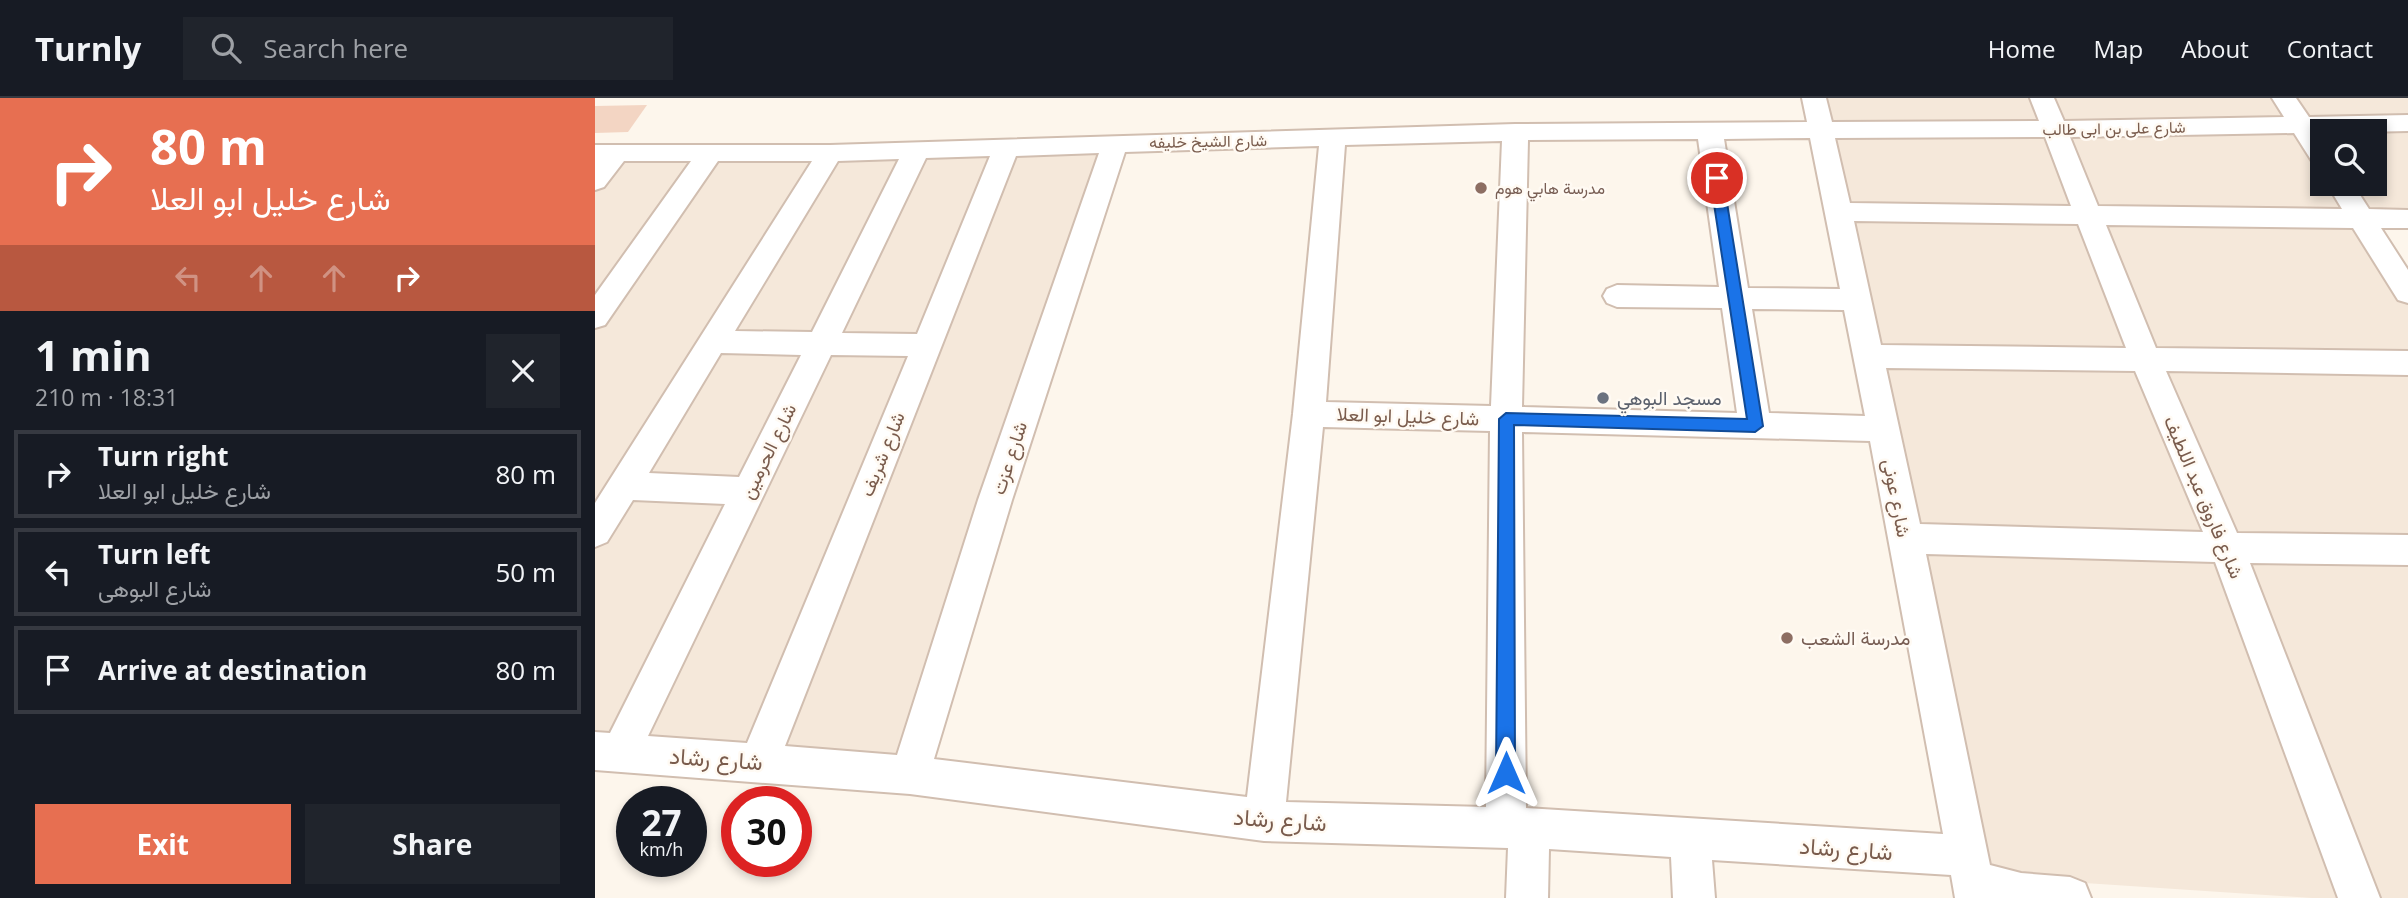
<!DOCTYPE html>
<meta charset="utf-8">
<style>
body{margin:0;font-family:"Open Sans",Vazirmatn,sans-serif;background:#20242c;color:#f1f3f6;height:100vh;display:flex;flex-direction:column;font-size:26px;white-space:nowrap}
*{box-sizing:border-box;margin:0}
p{font-size:23px;color:#9ea1a6}
.icon{flex:none;width:38px;height:38px;fill:none;stroke:currentColor;stroke-width:2;stroke-linecap:round;stroke-linejoin:round}
.map{position:relative;flex:1;overflow:hidden}
.panel{display:flex;flex-direction:column;background:#171b24;width:595px}
.panel>*{flex:none}
.guide{background:#e76f51;color:#fff;overflow:hidden}
.tools{position:absolute;left:1715px;top:21px;display:grid;gap:14px}
.tools a{display:grid;place-items:center;width:77px;height:77px;border-radius:0px;background:#171b24;box-shadow:0 4px 10px #0003;font-size:35px}
.speed{position:absolute;left:21px;top:688px;display:flex;gap:14px;font-size:35px;font-weight:700;text-align:center}
.speed>*{display:grid;place-content:center;width:91px;height:91px;border-radius:50%;background:#171b24;box-shadow:0 4px 10px #0003;line-height:1}
.speed small{font-size:18px;font-weight:400}
.speed .limit{border:10px solid #d22;background:#fff;color:#111}
.pin{position:absolute;display:grid;place-items:center;width:60px;height:60px;color:#fff;margin:-30px;border:4px solid #fff;border-radius:50%;box-shadow:0 2px 7px #0007}
.me{position:absolute;width:77px;margin:-38px;rotate:0deg;stroke-linejoin:round;filter:drop-shadow(0 0 5px #0008)}
.turn{display:flex;align-items:center;gap:24px;height:147px;padding:0 35px;font-size:32px}
.turn .icon{width:91px;height:91px;stroke-width:2.5}
.turn b{display:block;font-size:49px;line-height:60px}
.lanes{display:flex;align-items:center;height:66px;padding:0 35px;background:#0003;justify-content:center;gap:35px;direction:ltr}
.lanes .off{opacity:.35}
.round{display:grid;place-items:center;flex:none;width:74px;height:74px;border-radius:0px;background:#20242c}
.summary{display:flex;align-items:center;justify-content:space-between;height:119px;padding:0 35px}
h1{font-size:42px;font-weight:700;line-height:52px}
.action{display:flex;gap:14px;margin-top:auto;padding:14px 35px}
.action a{flex:1;height:80px;border-radius:0px;background:#e76f51;color:#fff;font-size:28px;font-weight:700;line-height:80px;text-align:center}
.action a+a{background:#20242c;color:#f1f3f6}
ul{padding:0;list-style:none}
li{display:flex;align-items:center;gap:21px;height:88px;margin:0 14px 10px;padding:0 21px;border:4px solid #363941;border-radius:0px}
li div{flex:1}
li b{display:block;font-size:26px}
li em{font-style:normal}
header{display:flex;align-items:center;gap:42px;box-sizing:border-box;height:98px;padding:0 35px;background:#171b24;border-bottom:2px solid #363941}
header strong{font-size:33px}
nav{display:flex;gap:38px;margin-inline-start:auto;font-size:24px}
.search{width:490px;height:63px;background:#20242c;display:flex;align-items:center;gap:18px;box-sizing:border-box;padding:0 24px;border-radius:0px;color:#9ea1a6;font-size:26px}
main{display:flex;flex:1;min-height:0}
.map>svg:first-child{display:block}
</style>
<header>
<strong>Turnly</strong>
<div class="search"><svg class="icon" aria-label="search" viewBox="0 0 24 24"><circle cx="10" cy="10" r="6"/><path d="M15 15l6 6"/></svg>Search here</div>
<nav><a>Home</a><a>Map</a><a>About</a><a>Contact</a></nav>
</header>
<main>
<section class="panel">
<div class="guide">
<div class="turn"><svg class="icon" aria-label="right" viewBox="0 0 24 24"><path d="M7 20v-9h11M14 6l5 5-5 5"/></svg><div><b>80 m</b>شارع خليل ابو العلا</div></div>
<div class="lanes"><svg class="icon off" aria-label="left" viewBox="0 0 24 24"><path d="M17 20v-9H6M10 6l-5 5 5 5"/></svg><svg class="icon off" aria-label="ahead" viewBox="0 0 24 24"><path d="M12 20V5M6 11l6-6 6 6"/></svg><svg class="icon off" aria-label="ahead" viewBox="0 0 24 24"><path d="M12 20V5M6 11l6-6 6 6"/></svg><svg class="icon" aria-label="right" viewBox="0 0 24 24"><path d="M7 20v-9h11M14 6l5 5-5 5"/></svg></div>
</div>
<div class="summary"><div><h1>1 min</h1><p>210 m · 18:31</p></div><a class="round"><svg class="icon" aria-label="close" viewBox="0 0 24 24"><path d="M6 6l12 12M18 6L6 18"/></svg></a></div>
<ul>
<li><svg class="icon" aria-label="right" viewBox="0 0 24 24"><path d="M7 20v-9h11M14 6l5 5-5 5"/></svg><div><b>Turn right</b><p>شارع خليل ابو العلا</p></div><em>80 m</em></li>
<li><svg class="icon" aria-label="left" viewBox="0 0 24 24"><path d="M17 20v-9H6M10 6l-5 5 5 5"/></svg><div><b>Turn left</b><p>شارع البوهى</p></div><em>50 m</em></li>
<li><svg class="icon" aria-label="arrive" viewBox="0 0 24 24"><path d="M6 21V4h12l-3 4 3 4H6"/></svg><div><b>Arrive at destination</b></div><em>80 m</em></li>
</ul>
<div class="action"><a>Exit</a><a>Share</a></div>
</section>
<div class="map">
<svg width="1813" height="800" viewBox="0 0 1813 800">
<rect width="100%" height="100%" fill="#fdf6ec"/>
<!-- residential -->
<g fill="#f5e8da" fill-rule="evenodd">
<path d="M1220,0H1813V118H1764L1813,204V800H1717L1384,778ZM1727,33H1780V86H1727Z"/>
<polygon points="519,45 315,676 0,655 0,56"/>
</g>
<!-- building -->
<polygon fill="#f3d5c3" points="52,7 33,34 0,35 0,8"/>
<g fill="none" stroke-linecap="round" stroke-linejoin="round">
<!-- minor casing -->
<g stroke="#d1beb0" stroke-width="4">
<path id="minor" d="M1207,0H1231L1237,24L1444,23L1435,0H1459L1469,23L1689,19L1677,0H1701L1714,19L1813,17V33L1724,35L1727,39V67L1718,65L1699,35L1475,39L1503,108L1747,111L1732,86H1758L1774,111L1813,112V130H1786L1813,172V205L1803,202L1758,130L1511,127L1561,250L1813,253V277L1571,273L1642,435L1813,437V467L1655,465L1785,800H1743L1620,464L1331,456L1395,767L1426,775L1475,779L1490,785L1496,800H1360L1356,777L1117,762L1120,800H1078L1076,759L954,751L953,800H911L913,750L669,743L315,696L0,672V634L15,635L130,406L38,402L12,444L0,449V405L217,63H123L10,227L0,230V197L96,63H29L9,89L0,92V47H235L920,26L1212,24ZM1450,39L1476,108L1255,105L1240,40ZM1215,40L1245,191L1153,190L1129,41ZM1103,41L1124,189L1022,187L1012,191L1008,198L1012,205L1022,209L1127,210L1142,315L927,309L933,42ZM907,43L896,308L731,304L750,47ZM724,48L698,316L652,699L339,661L417,402L530,54ZM504,55L383,402L302,657L190,648L421,58ZM395,58L322,236L247,235L331,60ZM304,61L217,234L140,233L243,63ZM1259,123L1483,126L1531,250L1286,247ZM1157,211L1249,212L1270,318L1174,315ZM126,255L206,257L144,379L54,375ZM236,257L313,258L152,645L53,638ZM1291,270L1540,273L1608,434L1325,426ZM728,329L895,333L891,709L691,704ZM927,334L1275,343L1348,736L931,710Z"/>
</g>
<!-- minor -->
<use href="#minor" fill="#fff" fill-rule="evenodd"/>
</g>
<!-- route -->
<polygon fill="#1a73e8" stroke="#114b97" stroke-width="2" points="1122,76 1128,80 1168,328 1160,334 919,327 920,675 918,681 911,684 904,681 901,675 904,321 911,315 1152,321 1115,80"/>
<!-- markers -->
<g fill="#8d6e63" stroke="#fffaf3" stroke-width="2.5">
<circle cx="886" cy="90" r="7"/>
<circle cx="1192" cy="540" r="7"/>
</g>
<circle fill="#6b7280" stroke="#fffaf3" stroke-width="2.5" cx="1008" cy="300" r="7"/>
<g text-anchor="middle" stroke-width="5" stroke-linejoin="round" paint-order="stroke">
<!-- far-street labels -->
<g font-size="16" fill="#7a5c4d" stroke="#fffaf3">
<text transform="translate(1519 30) rotate(-1)" y="6">شارع على بن ابى طالب</text>
<text transform="translate(613 43) rotate(-1)" y="6">شارع الشيخ خليفه</text>
</g>
<!-- far-education labels -->
<g font-size="16" fill="#785e54" stroke="#fffaf3" text-anchor="start">
<text x="900" y="96">مدرسة هابي هوم</text>
</g>
<!-- worship labels -->
<g font-size="19" fill="#5b616d" stroke="#fffaf3" text-anchor="start">
<text x="1022" y="307">مسجد البوهي</text>
</g>
<!-- street labels -->
<g font-size="19" fill="#7a5c4d" stroke="#fffaf3">
<text transform="translate(813 318) rotate(2)" y="7">شارع خليل ابو العلا</text>
<text transform="translate(173 353) rotate(-64)" y="7">شارع الحرمين</text>
<text transform="translate(287 356) rotate(-68)" y="7">شارع شريف</text>
<text transform="translate(414 360) rotate(-72)" y="7">شارع عزت</text>
<text transform="translate(1609 399) rotate(67)" y="7">شارع فاروق عبد اللطيف</text>
<text transform="translate(1302 400) rotate(79)" y="7">شارع عونى</text>
</g>
<!-- education labels -->
<g font-size="19" fill="#785e54" stroke="#fffaf3" text-anchor="start">
<text x="1206" y="547">مدرسة الشعب</text>
</g>
<!-- near-street labels -->
<g font-size="23" fill="#7a5c4d" stroke="#fffaf3">
<text transform="translate(121 661) rotate(4)" y="8">شارع رشاد</text>
<text transform="translate(685 722) rotate(4)" y="8">شارع رشاد</text>
<text transform="translate(1251 751) rotate(4)" y="8">شارع رشاد</text>
</g>
</g>
</svg>
<div class="tools">
<a><svg class="icon" aria-label="search" viewBox="0 0 24 24"><circle cx="10" cy="10" r="6"/><path d="M15 15l6 6"/></svg></a>
</div>
<div class="speed"><div>27<small>km/h</small></div><div class="limit">30</div></div>
<div class="pin" style="left:1122px;top:80px;background:#d93025"><svg class="icon" aria-label="arrive" viewBox="0 0 24 24"><path d="M6 21V4h12l-3 4 3 4H6"/></svg></div>
<svg class="me" style="left:911px;top:675px" viewBox="-20 -20 40 40"><path d="M0-17L14 15 0 8-14 15z" fill="#1a73e8" stroke="#fff" stroke-width="4"/></svg>
</div>
</main>
